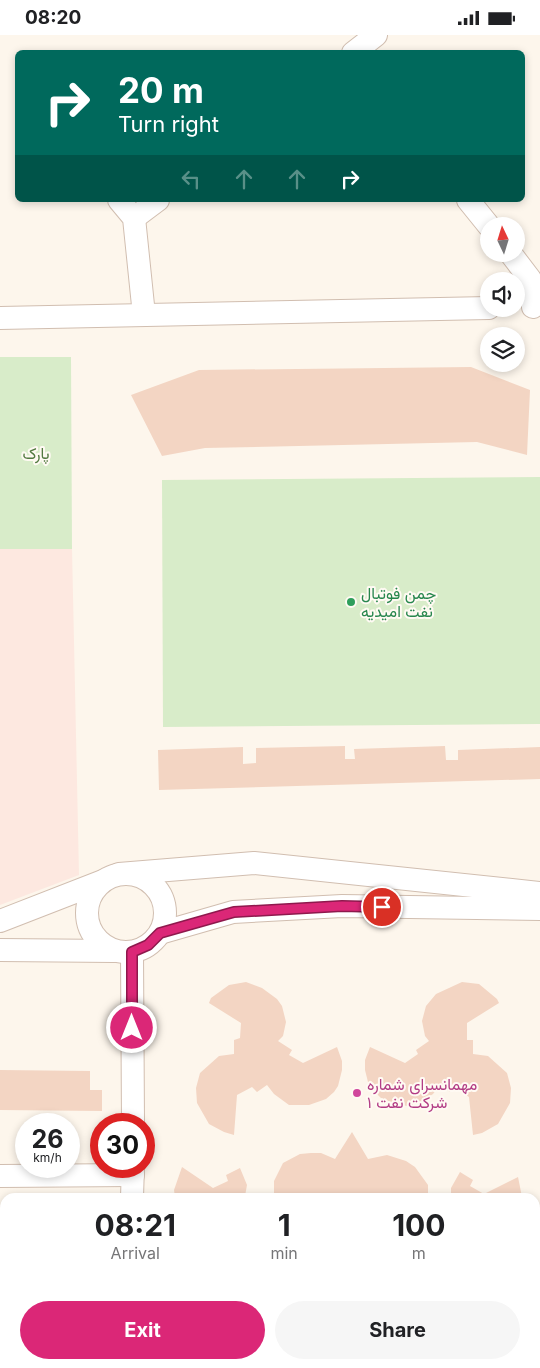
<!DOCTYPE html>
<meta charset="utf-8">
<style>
body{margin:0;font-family:Inter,Vazirmatn,sans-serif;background:#f6f6f6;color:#202124;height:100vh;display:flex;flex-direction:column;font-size:19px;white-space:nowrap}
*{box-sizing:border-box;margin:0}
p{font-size:16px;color:#757577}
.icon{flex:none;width:28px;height:28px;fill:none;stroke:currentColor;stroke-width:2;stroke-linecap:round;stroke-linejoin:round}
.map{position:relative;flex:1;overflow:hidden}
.sheet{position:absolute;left:0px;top:1158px;width:540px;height:176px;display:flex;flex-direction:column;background:#fff;border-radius:15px 15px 0 0;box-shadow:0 2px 8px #0003}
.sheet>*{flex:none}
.hud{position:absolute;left:15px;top:15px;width:510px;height:152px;border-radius:8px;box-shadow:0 2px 8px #0003;background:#00695c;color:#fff;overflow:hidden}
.needle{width:32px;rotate:356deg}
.fabs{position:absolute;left:480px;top:182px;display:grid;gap:10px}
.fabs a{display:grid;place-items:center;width:45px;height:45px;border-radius:50%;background:#fff;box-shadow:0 2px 8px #0003;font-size:25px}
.speed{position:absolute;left:15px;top:1078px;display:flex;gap:10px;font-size:25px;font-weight:700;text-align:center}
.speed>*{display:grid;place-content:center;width:65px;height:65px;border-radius:50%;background:#fff;box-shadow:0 2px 8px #0003;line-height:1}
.speed small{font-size:12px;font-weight:400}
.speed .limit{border:8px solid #d22;background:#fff;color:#111}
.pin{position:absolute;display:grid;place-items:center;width:42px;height:42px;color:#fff;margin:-21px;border:2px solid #fff;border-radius:50%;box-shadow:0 1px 5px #0007}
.me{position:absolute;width:55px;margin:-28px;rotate:0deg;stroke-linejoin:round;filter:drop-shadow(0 0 4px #0008)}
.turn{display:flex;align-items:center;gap:18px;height:105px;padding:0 20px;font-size:22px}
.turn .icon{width:65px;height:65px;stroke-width:2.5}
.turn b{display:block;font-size:35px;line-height:42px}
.lanes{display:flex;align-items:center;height:48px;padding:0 20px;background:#0003;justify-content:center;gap:25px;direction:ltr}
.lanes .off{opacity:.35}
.eta{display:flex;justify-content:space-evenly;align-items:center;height:85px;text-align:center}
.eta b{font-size:30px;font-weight:700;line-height:35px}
.primary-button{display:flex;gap:10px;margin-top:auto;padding:10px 20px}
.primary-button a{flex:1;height:58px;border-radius:30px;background:#db2777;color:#fff;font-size:20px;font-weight:700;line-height:58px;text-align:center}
.primary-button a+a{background:#f6f6f6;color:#202124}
.status{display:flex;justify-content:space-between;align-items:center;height:35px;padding:0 25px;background:#fff;direction:ltr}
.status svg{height:14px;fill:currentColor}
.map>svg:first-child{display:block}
</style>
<div class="status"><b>08:20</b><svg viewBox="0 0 49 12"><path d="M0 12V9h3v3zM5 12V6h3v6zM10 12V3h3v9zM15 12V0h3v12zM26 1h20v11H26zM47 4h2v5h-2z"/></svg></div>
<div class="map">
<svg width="540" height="1333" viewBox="0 0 540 1333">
<rect width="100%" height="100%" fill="#fdf6ec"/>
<!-- commercial -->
<polygon fill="#fde8e0" points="0,514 72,514 79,840 0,870"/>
<!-- green -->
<g fill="#d8ecc9">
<polygon points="0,322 71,322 72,514 0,514"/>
<polygon points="540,442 540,689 163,692 162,445"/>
</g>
<!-- building -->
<g fill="#f3d5c3">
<polygon points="471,332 530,355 527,420 477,407 205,413 162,421 131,360 199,335"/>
<polygon points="345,711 345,724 355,724 354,714 445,711 446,725 458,725 458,715 540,712 540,744 159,755 158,715 243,712 243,729 256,728 256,713"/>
<polygon points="246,947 262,953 277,964 282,971 286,987 283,1001 278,1006 292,1015 289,1020 303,1028 337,1012 342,1026 342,1035 338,1051 334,1057 326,1064 309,1070 289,1070 274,1059 267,1050 257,1057 252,1052 237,1060 234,1100 224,1097 209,1089 197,1068 196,1053 200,1038 219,1021 234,1019 234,1005 240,1003 241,988 209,968 211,963 229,950"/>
<polygon points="462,947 479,949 497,964 499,968 467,988 467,1005 473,1005 473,1019 488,1021 507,1038 511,1053 510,1068 498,1089 482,1098 473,1100 469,1062 455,1052 450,1057 440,1050 433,1059 418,1069 409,1071 398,1070 381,1063 369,1051 365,1035 365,1025 370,1012 405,1028 418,1019 416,1015 429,1006 425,1001 422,986 426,971 436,959"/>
<polygon points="0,1035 90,1036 90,1055 102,1055 102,1076 0,1075"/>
<polygon points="352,1097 368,1124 387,1120 406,1126 415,1132 428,1150 428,1162 370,1161 369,1162 331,1162 330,1158 313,1159 310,1162 274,1162 274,1146 283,1128 300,1119 311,1118 321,1118 335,1124"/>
<polygon points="182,1132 213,1153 228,1146 226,1140 240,1133 247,1150 245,1161 175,1162 174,1155"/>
<polygon points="460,1137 473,1145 470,1151 484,1159 518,1142 522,1162 451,1162 451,1153"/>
<rect x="0" y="1217" width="5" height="41"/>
<polygon points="0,1315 5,1315 5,1329 90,1329 90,1333 0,1333"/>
<rect x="146" y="1329" width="244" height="4"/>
</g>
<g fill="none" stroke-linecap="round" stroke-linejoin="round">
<!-- minor casing -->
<g stroke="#d1beb0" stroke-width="24">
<g id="minor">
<polyline points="353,18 376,0"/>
<polyline points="119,165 134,183 144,280"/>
<polyline points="468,165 489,191"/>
<polyline points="134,183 158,165"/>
<polyline points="511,219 530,244 533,272"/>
<polyline points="0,283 489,273"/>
<polyline points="119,839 254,828 540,858"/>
<circle cx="126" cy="878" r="39"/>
<polyline points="0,886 103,846"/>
<polyline points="160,898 233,877 342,871 540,874"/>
<polyline points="0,915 114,916"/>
<polyline points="132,917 133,1089"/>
<polyline points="0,1141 133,1140"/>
<polyline points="132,1162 133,1131"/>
<polyline points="535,1236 540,1236"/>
<polyline points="535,1311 540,1307"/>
<polyline points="131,1333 131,1329"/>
<polyline points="512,1333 515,1329"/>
</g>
</g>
<!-- minor -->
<use href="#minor" stroke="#fff" stroke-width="22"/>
</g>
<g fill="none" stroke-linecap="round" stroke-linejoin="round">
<!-- route casing -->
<g stroke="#8e194d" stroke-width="12">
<polyline id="route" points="132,993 132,917 148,910 160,898 234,877 342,871 382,872"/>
</g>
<!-- route -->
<use href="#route" stroke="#db2777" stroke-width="9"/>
</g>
<!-- markers -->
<circle fill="#2e9e5b" stroke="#fffaf3" stroke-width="2" cx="351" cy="567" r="5"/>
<circle fill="#d1479c" stroke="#fffaf3" stroke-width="2" cx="357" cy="1058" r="5"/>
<g text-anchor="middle" stroke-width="4" stroke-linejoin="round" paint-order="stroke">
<!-- park labels -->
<g font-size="16" fill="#537a41" stroke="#fffaf3">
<text x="36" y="424">پارک</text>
</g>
<!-- leisure labels -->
<g font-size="16" fill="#27864d" stroke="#fffaf3" text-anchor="start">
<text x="361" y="564">چمن فوتبال<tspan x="361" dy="18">نفت امیدیه</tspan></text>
</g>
<!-- hotel labels -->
<g font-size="16" fill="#b23c85" stroke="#fffaf3" text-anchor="start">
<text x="367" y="1055">مهمانسرای شماره<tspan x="367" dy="18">۱ شرکت نفت</tspan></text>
</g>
</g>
</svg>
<div class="fabs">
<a><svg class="needle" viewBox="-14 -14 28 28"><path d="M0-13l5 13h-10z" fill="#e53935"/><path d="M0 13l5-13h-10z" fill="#757577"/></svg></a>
<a><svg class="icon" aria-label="sound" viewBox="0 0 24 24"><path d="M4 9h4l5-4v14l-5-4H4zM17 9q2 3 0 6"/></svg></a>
<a><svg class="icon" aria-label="layers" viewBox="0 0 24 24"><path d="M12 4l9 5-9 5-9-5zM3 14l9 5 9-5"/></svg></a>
</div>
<div class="speed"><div>26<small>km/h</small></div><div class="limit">30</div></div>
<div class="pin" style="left:382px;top:872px;background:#d93025"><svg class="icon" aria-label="arrive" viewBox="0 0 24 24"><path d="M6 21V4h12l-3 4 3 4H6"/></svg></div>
<svg class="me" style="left:132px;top:993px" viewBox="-20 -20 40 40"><circle r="17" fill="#db2777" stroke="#fff" stroke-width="3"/><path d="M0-11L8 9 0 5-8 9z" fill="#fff"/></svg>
<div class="hud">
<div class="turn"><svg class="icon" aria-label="right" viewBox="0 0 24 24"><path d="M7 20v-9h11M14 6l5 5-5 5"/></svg><div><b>20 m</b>Turn right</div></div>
<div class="lanes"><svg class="icon off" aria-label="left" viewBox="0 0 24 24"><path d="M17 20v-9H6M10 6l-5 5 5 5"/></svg><svg class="icon off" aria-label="ahead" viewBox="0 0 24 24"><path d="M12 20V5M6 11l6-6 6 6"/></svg><svg class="icon off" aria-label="ahead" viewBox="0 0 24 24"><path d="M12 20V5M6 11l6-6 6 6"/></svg><svg class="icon" aria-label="right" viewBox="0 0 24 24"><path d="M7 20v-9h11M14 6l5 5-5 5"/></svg></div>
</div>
<section class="sheet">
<div class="eta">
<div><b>08:21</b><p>Arrival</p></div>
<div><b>1</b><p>min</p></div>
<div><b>100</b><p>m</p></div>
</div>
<div class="primary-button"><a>Exit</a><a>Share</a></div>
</section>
</div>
